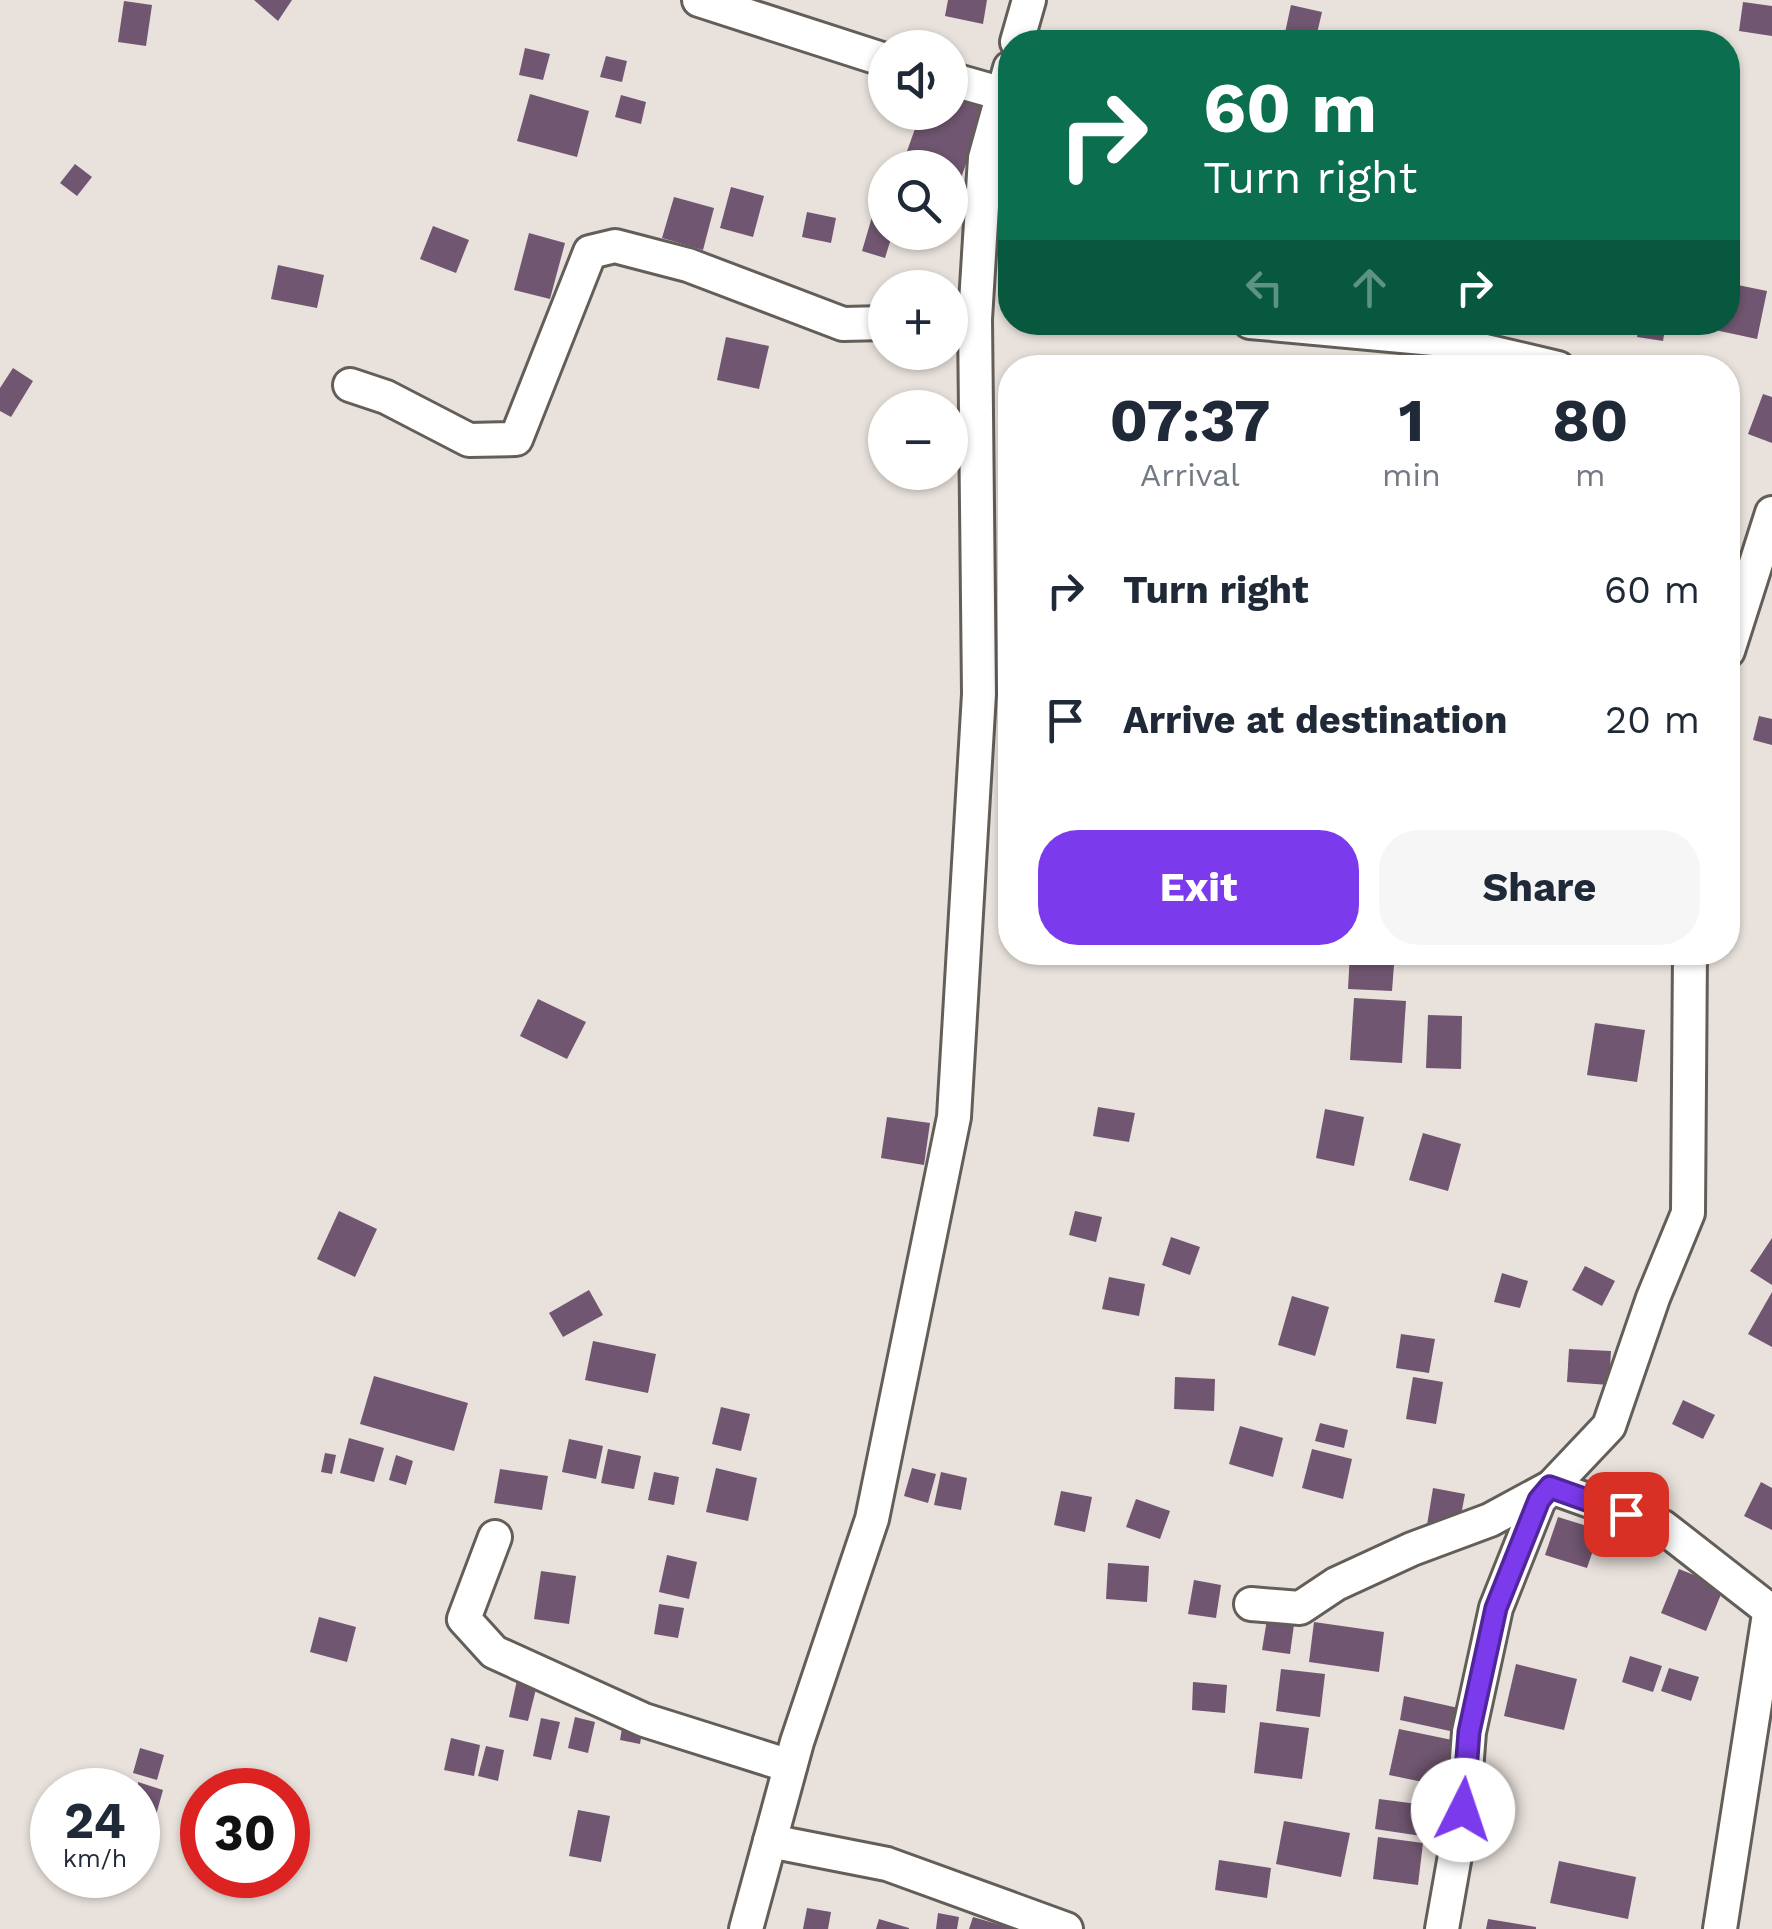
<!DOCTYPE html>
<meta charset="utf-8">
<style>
body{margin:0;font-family:"Work Sans",sans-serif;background:#f6f6f7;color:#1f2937;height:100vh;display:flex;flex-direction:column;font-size:38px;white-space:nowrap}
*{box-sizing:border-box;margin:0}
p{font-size:32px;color:#747a83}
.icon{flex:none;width:55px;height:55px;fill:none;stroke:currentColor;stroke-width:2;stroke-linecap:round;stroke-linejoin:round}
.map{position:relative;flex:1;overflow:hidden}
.side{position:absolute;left:998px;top:355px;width:742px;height:610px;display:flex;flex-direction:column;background:#fff;border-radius:40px;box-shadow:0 2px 8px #0004}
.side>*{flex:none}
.guide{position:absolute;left:998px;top:30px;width:742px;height:305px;border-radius:40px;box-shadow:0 2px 8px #0004;background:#0b6e4f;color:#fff;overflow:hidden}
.controls{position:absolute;left:868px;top:30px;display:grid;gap:20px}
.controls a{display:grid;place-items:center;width:100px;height:100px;border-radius:50%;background:#fff;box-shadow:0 2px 8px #0004;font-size:50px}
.speed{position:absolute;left:30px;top:1768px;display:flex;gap:20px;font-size:50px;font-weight:700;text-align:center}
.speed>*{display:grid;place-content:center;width:130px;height:130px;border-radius:50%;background:#fff;box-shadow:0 2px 8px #0004;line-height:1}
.speed small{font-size:25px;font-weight:400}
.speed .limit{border:15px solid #d22;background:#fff;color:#111}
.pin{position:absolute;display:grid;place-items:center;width:85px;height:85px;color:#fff;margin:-42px;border-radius:20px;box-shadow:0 5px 15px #0006}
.me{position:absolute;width:110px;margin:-55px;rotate:4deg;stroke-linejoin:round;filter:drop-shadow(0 0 8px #0008)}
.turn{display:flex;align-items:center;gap:35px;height:210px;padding:0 40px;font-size:45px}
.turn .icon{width:130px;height:130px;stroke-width:2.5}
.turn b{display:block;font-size:70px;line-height:85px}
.lanes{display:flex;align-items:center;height:95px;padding:0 40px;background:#0003;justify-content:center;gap:50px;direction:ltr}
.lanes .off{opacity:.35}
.eta{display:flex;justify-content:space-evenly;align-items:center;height:170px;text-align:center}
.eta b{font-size:60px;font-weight:700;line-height:70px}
.action{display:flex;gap:20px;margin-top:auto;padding:20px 40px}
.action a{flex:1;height:115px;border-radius:40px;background:#7c3aed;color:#fff;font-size:40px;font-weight:700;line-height:115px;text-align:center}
.action a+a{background:#f6f6f7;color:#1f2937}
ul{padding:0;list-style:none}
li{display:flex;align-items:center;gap:30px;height:130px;padding:0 40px}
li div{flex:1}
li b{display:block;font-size:38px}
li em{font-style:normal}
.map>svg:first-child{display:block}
</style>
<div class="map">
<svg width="1772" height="1929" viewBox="0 0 1772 1929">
<rect width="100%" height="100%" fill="#e9e2dc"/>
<!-- building -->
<g fill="#705670">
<polygon points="254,0 292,0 278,21"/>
<polygon points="948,0 987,0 983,24 945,16"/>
<polygon points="124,1 152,5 146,46 118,42"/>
<polygon points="1743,2 1772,6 1772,36 1739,31"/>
<polygon points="1291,5 1322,12 1315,42 1283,42"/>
<polygon points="525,48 550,54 543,80 519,75"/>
<polygon points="606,56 627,61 622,82 600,77"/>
<polygon points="530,94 589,111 577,157 517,141"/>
<polygon points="621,95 646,102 641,124 615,117"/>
<polygon points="950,95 986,108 955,195 950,193 950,168 901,168 921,112 950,112"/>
<polygon points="75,164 92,177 77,196 60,183"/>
<polygon points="731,187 764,196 753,237 720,228"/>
<polygon points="674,197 714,208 703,250 662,238"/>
<polygon points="874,210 885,214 885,232 893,232 885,258 862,251"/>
<polygon points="807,212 836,218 831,243 802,237"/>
<polygon points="433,226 469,240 456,273 420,259"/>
<polygon points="529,233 565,243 550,299 514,290"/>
<polygon points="278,265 324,275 317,308 271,299"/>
<polygon points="1728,283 1767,291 1757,339 1701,327 1702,322 1728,322"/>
<polygon points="1435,322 1489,322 1489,331 1435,328"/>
<polygon points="1639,322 1666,322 1663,341 1637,337"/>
<polygon points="726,337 769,346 759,389 717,380"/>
<polygon points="13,368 33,381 11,417 0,411 0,388"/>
<polygon points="1763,394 1772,397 1772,443 1748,434"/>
<polygon points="1759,716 1772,719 1772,745 1753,740"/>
<polygon points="1350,952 1395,952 1392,991 1348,989"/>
<polygon points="1354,998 1406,1001 1402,1063 1350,1060"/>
<polygon points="538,999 586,1022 567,1059 520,1036"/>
<polygon points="1428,1015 1462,1016 1461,1069 1426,1068"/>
<polygon points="1595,1023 1645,1030 1637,1082 1587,1075"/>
<polygon points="1098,1107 1135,1113 1129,1142 1093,1136"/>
<polygon points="1325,1109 1364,1117 1354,1166 1316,1158"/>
<polygon points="887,1117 930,1123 924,1165 881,1158"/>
<polygon points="1423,1133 1461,1144 1448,1191 1409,1180"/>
<polygon points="339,1211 377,1229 355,1277 317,1259"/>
<polygon points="1075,1211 1102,1217 1096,1242 1069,1235"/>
<polygon points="1171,1237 1200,1247 1190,1275 1162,1265"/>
<polygon points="1772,1238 1772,1285 1750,1271"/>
<polygon points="1585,1266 1615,1281 1602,1306 1572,1290"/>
<polygon points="1502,1273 1528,1281 1520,1308 1494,1302"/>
<polygon points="1109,1277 1145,1284 1139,1316 1102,1309"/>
<polygon points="589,1290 603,1315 563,1337 549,1313"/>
<polygon points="1772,1292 1772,1347 1748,1334"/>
<polygon points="1292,1296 1329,1307 1315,1356 1278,1345"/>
<polygon points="1401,1334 1435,1339 1429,1373 1396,1368"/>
<polygon points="593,1341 656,1354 648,1393 585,1380"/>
<polygon points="1569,1349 1611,1351 1609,1385 1567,1382"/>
<polygon points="374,1376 468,1403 454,1451 360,1424"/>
<polygon points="1175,1377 1215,1379 1214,1411 1174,1409"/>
<polygon points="1413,1377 1443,1382 1436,1424 1406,1419"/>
<polygon points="1683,1400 1715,1415 1703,1439 1672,1424"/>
<polygon points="721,1407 750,1414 741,1451 712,1444"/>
<polygon points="1320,1423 1348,1430 1344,1448 1315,1441"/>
<polygon points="1240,1426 1283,1438 1273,1477 1229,1464"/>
<polygon points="349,1438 384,1448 374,1482 340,1473"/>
<polygon points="569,1439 603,1446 596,1479 562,1472"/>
<polygon points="608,1449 641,1456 634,1489 601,1483"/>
<polygon points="1312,1449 1352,1459 1343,1499 1302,1488"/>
<polygon points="325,1453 336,1455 332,1474 321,1472"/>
<polygon points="396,1455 413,1461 406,1485 389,1480"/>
<polygon points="716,1468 757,1478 748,1521 706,1512"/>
<polygon points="912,1468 936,1474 928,1503 904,1496"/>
<polygon points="500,1469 548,1476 542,1510 494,1503"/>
<polygon points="654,1472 679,1477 674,1505 648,1500"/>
<polygon points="941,1472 967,1478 961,1510 934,1505"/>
<polygon points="1761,1482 1772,1488 1772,1530 1744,1516"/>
<polygon points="1433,1488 1465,1494 1458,1531 1427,1525"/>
<polygon points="1061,1491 1092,1497 1085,1532 1054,1525"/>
<polygon points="1136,1499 1170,1511 1160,1539 1126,1527"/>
<polygon points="1558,1517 1600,1530 1587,1568 1545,1555"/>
<polygon points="667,1555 697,1562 689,1599 659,1592"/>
<polygon points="1108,1563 1149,1566 1147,1602 1106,1599"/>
<polygon points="1679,1569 1724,1587 1706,1631 1661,1613"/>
<polygon points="541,1571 576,1576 569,1624 534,1619"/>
<polygon points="1194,1580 1221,1585 1216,1618 1188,1614"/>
<polygon points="659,1604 684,1608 678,1638 654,1634"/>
<polygon points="1268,1613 1295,1617 1290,1654 1262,1650"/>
<polygon points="319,1617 356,1627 347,1662 310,1652"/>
<polygon points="1314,1622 1384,1632 1379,1672 1309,1662"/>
<polygon points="1630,1656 1662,1666 1653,1692 1622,1682"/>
<polygon points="1516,1664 1577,1679 1564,1730 1504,1716"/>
<polygon points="1669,1668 1699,1677 1691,1701 1661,1691"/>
<polygon points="1281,1669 1325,1674 1320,1717 1276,1711"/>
<polygon points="517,1680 537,1685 528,1721 509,1717"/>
<polygon points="1193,1682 1227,1685 1225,1713 1192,1710"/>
<polygon points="1404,1696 1463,1709 1459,1733 1400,1720"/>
<polygon points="624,1716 644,1720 640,1744 620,1740"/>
<polygon points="575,1717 595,1722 588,1753 568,1748"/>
<polygon points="541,1718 560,1722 551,1760 533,1756"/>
<polygon points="1260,1722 1309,1728 1302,1779 1254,1773"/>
<polygon points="1399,1729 1457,1741 1447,1787 1389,1775"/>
<polygon points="451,1738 480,1745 474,1776 444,1770"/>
<polygon points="486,1746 504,1750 498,1781 478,1776"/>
<polygon points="140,1748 164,1755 157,1780 133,1773"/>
<polygon points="138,1782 163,1790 156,1815 138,1809"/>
<polygon points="1379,1799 1433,1806 1428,1837 1375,1829"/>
<polygon points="578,1810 610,1816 601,1862 569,1856"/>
<polygon points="1284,1821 1350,1833 1341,1877 1276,1864"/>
<polygon points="1378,1837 1423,1843 1418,1885 1373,1879"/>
<polygon points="1219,1860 1271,1868 1267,1898 1215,1890"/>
<polygon points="1559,1861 1636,1877 1628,1919 1550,1903"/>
<polygon points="807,1908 831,1912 828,1929 803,1929"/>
<polygon points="938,1913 959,1917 957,1929 936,1929"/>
<polygon points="973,1917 1011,1928 1010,1929 969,1929"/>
<polygon points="879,1919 909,1928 909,1929 876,1929"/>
<polygon points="1488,1919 1536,1927 1536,1929 1486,1929"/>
</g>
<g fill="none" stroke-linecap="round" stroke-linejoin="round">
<!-- minor casing -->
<g stroke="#645e59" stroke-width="38">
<g id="minor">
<polyline points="699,0 885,60"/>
<polyline points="1017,42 1029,0"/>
<polyline points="950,79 1003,94"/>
<polyline points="1250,322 1434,339 1558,368"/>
<polyline points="350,385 386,397 469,440 516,439 590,252 615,246 688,265 843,324 885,323"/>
<polyline points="1728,651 1772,513"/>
<polyline points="495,1537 464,1619 494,1652 644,1720 790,1766"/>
<polyline points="1251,1604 1300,1608 1336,1584 1412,1549 1490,1520 1551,1487 1663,1527 1772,1612"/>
<polyline points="770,1841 887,1864 1066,1929"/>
<polyline points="746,1929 797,1742 872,1519 954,1117 979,694 975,319 985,158 1010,68"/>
<polyline points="1442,1929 1463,1810 1469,1732 1496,1608 1539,1500 1609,1426 1653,1298 1688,1213 1690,952"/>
<polyline points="1720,1929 1769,1614"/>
</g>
</g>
<!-- minor -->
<use href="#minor" stroke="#fff" stroke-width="32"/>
</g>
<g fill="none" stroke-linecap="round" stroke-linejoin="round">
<!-- route casing -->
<g stroke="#51269a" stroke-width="25">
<polyline id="route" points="1463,1810 1469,1732 1496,1608 1539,1500 1550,1487 1626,1514"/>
</g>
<!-- route -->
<use href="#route" stroke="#7c3aed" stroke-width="18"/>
</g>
</svg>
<div class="controls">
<a><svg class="icon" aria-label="sound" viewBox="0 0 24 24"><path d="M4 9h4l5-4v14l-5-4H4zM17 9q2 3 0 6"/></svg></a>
<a><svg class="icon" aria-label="search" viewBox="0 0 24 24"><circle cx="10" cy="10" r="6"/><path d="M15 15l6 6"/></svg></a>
<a>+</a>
<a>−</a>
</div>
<div class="speed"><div>24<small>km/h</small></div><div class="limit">30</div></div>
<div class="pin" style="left:1626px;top:1514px;background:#d93025"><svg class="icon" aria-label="arrive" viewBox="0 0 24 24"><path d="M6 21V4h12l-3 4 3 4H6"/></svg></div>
<svg class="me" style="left:1463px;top:1810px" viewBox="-20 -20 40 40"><circle r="19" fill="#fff"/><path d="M0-13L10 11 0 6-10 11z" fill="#7c3aed"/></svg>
<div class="guide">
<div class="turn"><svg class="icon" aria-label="right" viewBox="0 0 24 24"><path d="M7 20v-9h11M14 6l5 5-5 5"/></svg><div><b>60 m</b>Turn right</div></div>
<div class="lanes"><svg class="icon off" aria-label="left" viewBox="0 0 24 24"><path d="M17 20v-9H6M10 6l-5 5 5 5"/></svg><svg class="icon off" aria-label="ahead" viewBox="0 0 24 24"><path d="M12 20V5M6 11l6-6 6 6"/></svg><svg class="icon" aria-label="right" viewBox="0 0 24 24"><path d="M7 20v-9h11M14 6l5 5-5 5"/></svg></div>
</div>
<section class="side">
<div class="eta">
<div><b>07:37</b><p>Arrival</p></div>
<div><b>1</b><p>min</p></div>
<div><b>80</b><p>m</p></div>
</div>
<ul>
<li><svg class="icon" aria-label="right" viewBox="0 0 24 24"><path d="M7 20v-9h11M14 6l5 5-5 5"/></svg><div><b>Turn right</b></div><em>60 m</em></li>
<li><svg class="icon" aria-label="arrive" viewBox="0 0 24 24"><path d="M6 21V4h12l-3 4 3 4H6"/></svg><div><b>Arrive at destination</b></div><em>20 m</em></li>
</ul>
<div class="action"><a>Exit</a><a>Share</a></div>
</section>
</div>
